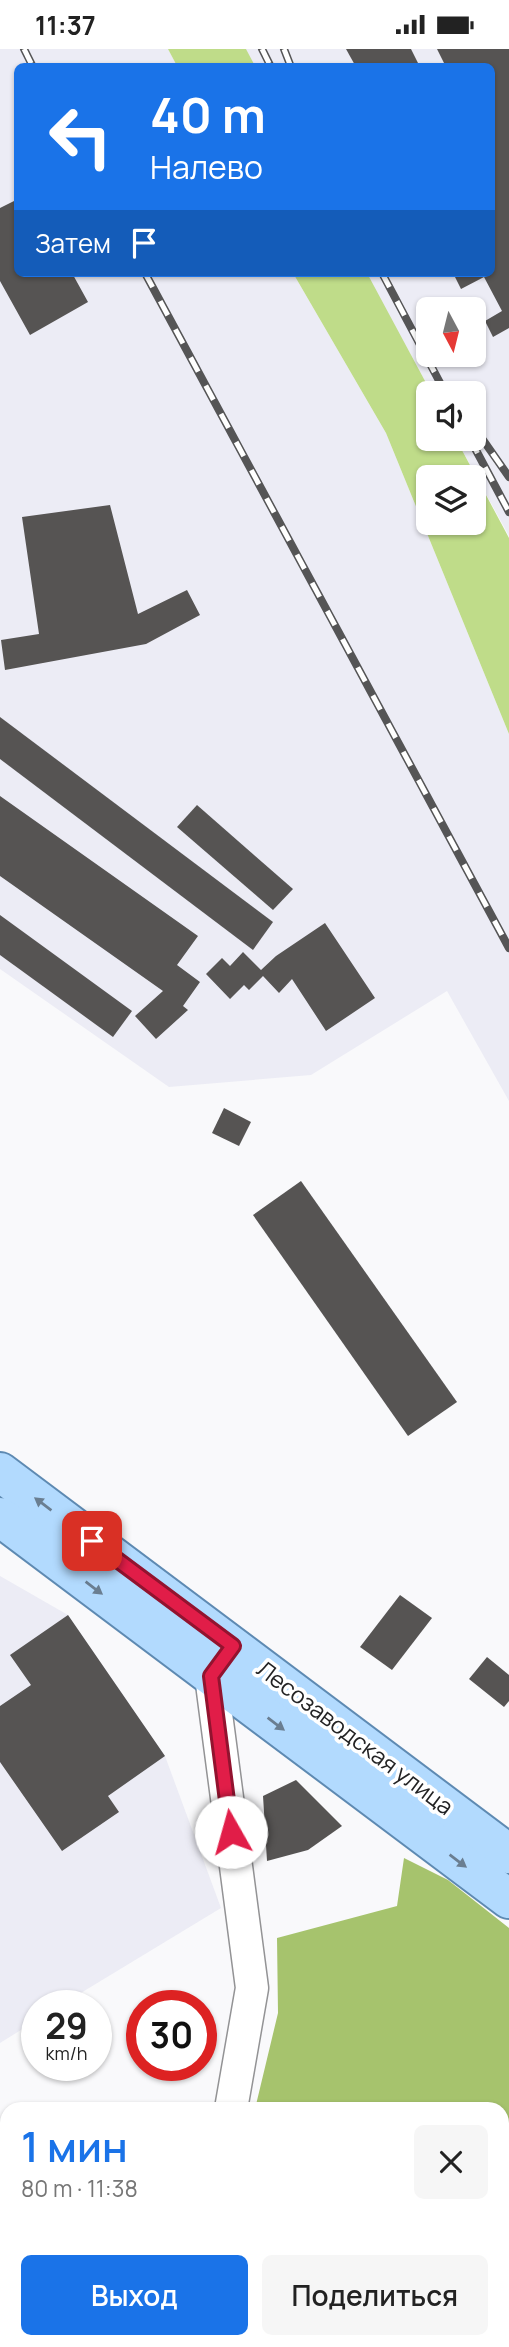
<!DOCTYPE html>
<html lang="ru">
<meta charset="utf-8">
<style>
body{margin:0;font-family:Manrope,sans-serif;background:#f6f6f6;color:#222;height:100vh;display:flex;flex-direction:column;font-size:26px;white-space:nowrap}
*{box-sizing:border-box;margin:0}
p{font-size:23px;color:#767676}
.icon{flex:none;width:38px;height:38px;fill:none;stroke:currentColor;stroke-width:2;stroke-linecap:round;stroke-linejoin:round}
.map{position:relative;flex:1;overflow:hidden}
.side{position:absolute;left:0px;top:2053px;width:509px;height:247px;display:flex;flex-direction:column;background:#fff;border-radius:21px 21px 0 0;box-shadow:0 2px 5px #0004}
.side>*{flex:none}
.guide{position:absolute;left:14px;top:14px;width:481px;height:214px;border-radius:10px;box-shadow:0 2px 5px #0004;background:#1a73e8;color:#fff;overflow:hidden}
.needle{width:46px;rotate:173deg}
.buttons{position:absolute;left:416px;top:248px;display:grid;gap:14px}
.buttons a{display:grid;place-items:center;width:70px;height:70px;border-radius:10px;background:#fff;box-shadow:0 2px 5px #0004;font-size:35px}
.speed{position:absolute;left:21px;top:1941px;display:flex;gap:14px;font-size:35px;font-weight:700;text-align:center}
.speed>*{display:grid;place-content:center;width:91px;height:91px;border-radius:50%;background:#fff;box-shadow:0 2px 5px #0004;line-height:1}
.speed small{font-size:18px;font-weight:400}
.speed .limit{border:10px solid #d22;background:#fff;color:#111}
.pin{position:absolute;display:grid;place-items:center;width:60px;height:60px;color:#fff;margin:-30px;border-radius:14px;box-shadow:0 4px 10px #0006}
.me{position:absolute;width:77px;margin:-38px;rotate:353deg;stroke-linejoin:round;filter:drop-shadow(0 0 5px #0008)}
.turn{display:flex;align-items:center;gap:24px;height:147px;padding:0 21px;font-size:32px}
.turn .icon{width:91px;height:91px;stroke-width:2.5}
.turn b{display:block;font-size:49px;line-height:60px}
.then{display:flex;align-items:center;height:66px;padding:0 21px;background:#0003;gap:14px;font-size:26px}
.round{display:grid;place-items:center;flex:none;width:74px;height:74px;border-radius:10px;background:#f6f6f6}
.headline{display:flex;align-items:center;justify-content:space-between;height:119px;padding:0 21px}
h1{font-size:42px;font-weight:600;line-height:52px;color:#1a73e8}
.primary-button{display:flex;gap:14px;margin-top:auto;padding:14px 21px}
.primary-button a{flex:1;height:80px;border-radius:10px;background:#1a73e8;color:#fff;font-size:28px;font-weight:600;line-height:80px;text-align:center}
.primary-button a+a{background:#f6f6f6;color:#222}
.status{display:flex;justify-content:space-between;align-items:center;height:49px;padding:0 35px;background:#fff;direction:ltr}
.status svg{height:19px;fill:currentColor}
.map>svg:first-child{display:block}
</style>
<div class="status"><b>11:37</b><svg viewBox="0 0 49 12"><path d="M0 12V9h3v3zM5 12V6h3v6zM10 12V3h3v9zM15 12V0h3v12zM26 1h20v11H26zM47 4h2v5h-2z"/></svg></div>
<div class="map">
<svg width="509" height="2298" viewBox="0 0 509 2298">
<rect width="100%" height="100%" fill="#f9f9fb"/>
<!-- built -->
<g fill="#ececf5" fill-rule="evenodd">
<polygon points="0,0 168,0 177,17 18,18 18,224 293,224 386,384 509,685 509,1052 447,942 311,1026 169,1038 0,920"/>
<path d="M245,0H509V487L456,390H474V345H432L366,224H492V18L254,17ZM429,261H474V306H429Z"/>
<polygon points="0,1527 68,1566 165,1707 221,1859 61,1956 37,1956 37,1971 0,1994"/>
</g>
<!-- green -->
<g fill="#bfdc89" fill-rule="evenodd">
<polygon points="168,0 246,0 255,17 177,17"/>
<path d="M293,224H367L432,345H429V390H456L509,489V685L386,384ZM429,429H474V474H429Z"/>
</g>
<!-- forest -->
<polygon fill="#a6c36d" points="404,1809 448,1831 509,1879 509,2103 502,2104 502,2060 255,2060 278,1964 277,1889 397,1857"/>
<!-- building -->
<g fill="#565453">
<polygon points="346,0 411,0 420,18 356,18"/>
<polygon points="437,0 509,0 509,279 493,288 485,272 502,262 484,228 461,240 453,224 492,224 492,18 446,18"/>
<polygon points="18,150 18,224 72,224 88,253 30,286 0,232 0,159"/>
<polygon points="110,456 138,565 187,541 200,566 146,595 5,621 1,591 39,585 22,468"/>
<polygon points="0,668 273,873 253,901 0,710"/>
<polygon points="0,747 198,887 177,916 200,933 183,957 188,961 156,990 135,967 163,942 0,827"/>
<polygon points="197,756 293,840 273,861 177,778"/>
<polygon points="0,866 132,962 113,988 0,906"/>
<polygon points="325,874 375,949 326,982 292,930 279,944 263,927 249,941 244,936 230,950 206,925 222,909 230,917 243,903 261,921 276,907"/>
<polygon points="224,1059 251,1073 239,1097 212,1084"/>
<polygon points="301,1132 457,1353 408,1387 253,1166"/>
<polygon points="400,1546 432,1569 392,1621 360,1598"/>
<polygon points="68,1566 165,1707 108,1747 119,1763 62,1802 0,1713 0,1657 31,1636 10,1606"/>
<polygon points="487,1608 509,1626 509,1652 504,1658 469,1630"/>
<polygon points="296,1731 342,1777 308,1801 267,1812 263,1747"/>
<polygon points="256,2292 287,2292 286,2298 255,2298"/>
</g>
<g fill="none" stroke-linecap="round" stroke-linejoin="round">
<!-- street casing -->
<g stroke="#939395" stroke-width="35">
<g id="street">
<polyline points="220,1615 211,1627 252,1939 231,2060"/>
<polyline points="0,2189 7,2189"/>
<polyline points="199,2298 200,2292"/>
</g>
</g>
<!-- primary casing -->
<g stroke="#5e8ab2" stroke-width="42">
<g id="primary">
<polyline points="0,1423 509,1805"/>
<polyline points="0,1468 509,1850"/>
</g>
</g>
<!-- street -->
<use href="#street" stroke="#fff" stroke-width="32"/>
<!-- primary -->
<use href="#primary" stroke="#b2dafe" stroke-width="38"/>
<!-- rail casing -->
<g stroke="#555556" stroke-width="8">
<g id="rail">
<polyline points="24,0 33,18"/>
<polyline points="262,0 271,18"/>
<polyline points="284,0 291,18"/>
<polyline points="145,224 509,899"/>
<polyline points="382,224 446,345"/>
<polyline points="474,378 509,428"/>
<polyline points="470,390 509,463"/>
</g>
</g>
<!-- rail -->
<use href="#rail" stroke="#fff" stroke-width="5" stroke-dasharray="16" stroke-linecap="butt"/>
</g>
<!-- one-way arrows -->
<defs><path id="oneway-solid" d="M-6-.8H1V-3.2L6.5 0L1 3.2V.8H-6Z" transform="scale(1.75)"/></defs>
<g fill="#6a7e91">
<use href="#oneway-solid" transform="translate(43 1455) rotate(-143)"/>
<use href="#oneway-solid" transform="translate(94 1539) rotate(37)"/>
<use href="#oneway-solid" transform="translate(276 1675) rotate(37)"/>
<use href="#oneway-solid" transform="translate(458 1812) rotate(37)"/>
</g>
<g fill="none" stroke-linecap="round" stroke-linejoin="round">
<!-- route casing -->
<g stroke="#92132f" stroke-width="18">
<polyline id="route" points="92,1492 233,1597 211,1627 231,1783"/>
</g>
<!-- route -->
<use href="#route" stroke="#e11d48" stroke-width="12"/>
</g>
<g text-anchor="middle" stroke-width="7" stroke-linejoin="round" paint-order="stroke">
<!-- street labels -->
<g font-size="23" fill="#232324" stroke="#fff">
<text transform="translate(355 1689) rotate(37)" y="8">Лесозаводская улица</text>
</g>
</g>
</svg>
<div class="buttons">
<a><svg class="needle" viewBox="-14 -14 28 28"><path d="M0-13l5 13h-10z" fill="#e53935"/><path d="M0 13l5-13h-10z" fill="#767676"/></svg></a>
<a><svg class="icon" aria-label="sound" viewBox="0 0 24 24"><path d="M4 9h4l5-4v14l-5-4H4zM17 9q2 3 0 6"/></svg></a>
<a><svg class="icon" aria-label="layers" viewBox="0 0 24 24"><path d="M12 4l9 5-9 5-9-5zM3 14l9 5 9-5"/></svg></a>
</div>
<div class="speed"><div>29<small>km/h</small></div><div class="limit">30</div></div>
<div class="pin" style="left:92px;top:1492px;background:#d93025"><svg class="icon" aria-label="arrive" viewBox="0 0 24 24"><path d="M6 21V4h12l-3 4 3 4H6"/></svg></div>
<svg class="me" style="left:231px;top:1783px" viewBox="-20 -20 40 40"><circle r="19" fill="#fff"/><path d="M0-13L10 11 0 6-10 11z" fill="#e11d48"/></svg>
<div class="guide">
<div class="turn"><svg class="icon" aria-label="left" viewBox="0 0 24 24"><path d="M17 20v-9H6M10 6l-5 5 5 5"/></svg><div><b>40 m</b>Налево</div></div>
<div class="then">Затем<svg class="icon" aria-label="arrive" viewBox="0 0 24 24"><path d="M6 21V4h12l-3 4 3 4H6"/></svg></div>
</div>
<section class="side">
<div class="headline"><div><h1>1 мин</h1><p>80 m · 11:38</p></div><a class="round"><svg class="icon" aria-label="close" viewBox="0 0 24 24"><path d="M6 6l12 12M18 6L6 18"/></svg></a></div>
<div class="primary-button"><a>Выход</a><a>Поделиться</a></div>
</section>
</div>
